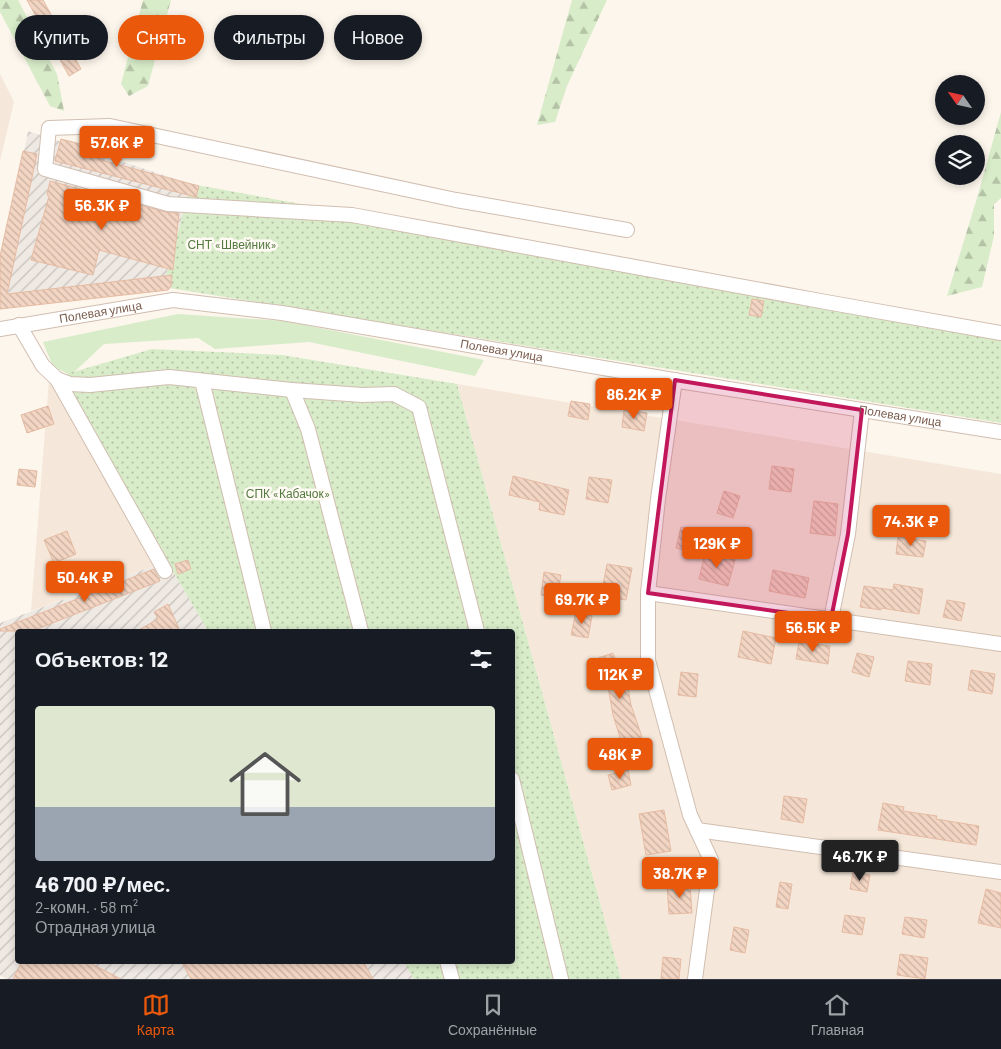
<!DOCTYPE html>
<html lang="ru">
<head>
<meta charset="utf-8">
<style>
	body { margin:0; font-family:Barlow,sans-serif; background:#20242c; color:#f1f3f6; height:100vh; display:flex; flex-direction:column; font-size:19px; white-space:nowrap }
	* { box-sizing:border-box; margin:0 }
	p { font-size:16px; color:#9ea1a6 }
	.icon { flex:none; width:28px; height:28px; fill:none; stroke:currentColor; stroke-width:2; stroke-linecap:round; stroke-linejoin:round }
	.map { position:relative; flex:1; overflow:hidden }
	.sheet { position:absolute; left:15px; top:629px; width:500px; height:335px; display:flex; flex-direction:column; background:#171b24; border-radius:5px; box-shadow:0 2px 8px #0003 }
	.sheet>* { flex:none }
	.banner { position:absolute; left:15px; top:15px; width:500px; height:45px; display:flex; gap:10px }
	.needle { width:32px; rotate:304deg }
	.tools { position:absolute; left:935px; top:75px; display:grid; gap:10px }
	.tools a { display:grid; place-items:center; width:50px; height:50px; border-radius:50%; background:#171b24; box-shadow:0 2px 8px #0003; font-size:25px }
	.price { position:absolute; translate:-50% -42px; padding:0 11px; border-radius:5px; background:#ea580c; color:#fff; font-size:16px; line-height:32px; filter:drop-shadow(0 1px 2px #0008) }
	.price::after { content:''; position:absolute; left:50%; top:30px; width:15px; height:11px; margin-left:-8px; background:inherit; clip-path:polygon(0 0,100% 0,50% 100%) }
	.price.current { background:#222; color:#fff }
	ul { padding:0; list-style:none }
	li { display:grid; align-content:center; gap:10px; height:265px; padding:0 20px }
	li span { display:grid; place-items:center; height:155px; border-radius:5px; color:#555 }
	li>.icon { margin-inline-start:auto }
	span .icon { width:90px; height:90px; fill:#fffc; stroke-width:1 }
	li b { font-size:21px }
	h2 { display:flex; justify-content:space-between; align-items:center; height:60px; padding:0 20px; font-size:21px }
	.pill { padding:0 18px; border-radius:22px; background:#171b24; box-shadow:0 2px 8px #0003; font-size:18px; line-height:45px }
	.pill.current { background:#ea580c; color:#fff }
	.dock { display:flex; justify-content:space-around; align-items:center; height:70px; border-top:1px solid #363941; background:#171b24; font-size:14px; color:#9ea1a6 }
	.dock a { display:grid; justify-items:center; gap:2px }
	.dock .current { color:#ea580c }
	.map>svg:first-child { display:block }
</style>
</head>
<body>
<div class="map">
<svg width="1001" height="979" viewBox="0 0 1001 979">
	<defs>
		<pattern id="industrial-furrows" width="10" height="10" patternUnits="userSpaceOnUse" patternTransform="scale(1.25)"><rect width="10" height="10" fill="#efe9e4"/><path d="M-1 1l2-2M0 10L10 0M9 11l2-2" fill="none" stroke="#c7c0bb"/></pattern>
		<pattern id="forest-firs" width="22" height="20" patternUnits="userSpaceOnUse" patternTransform="scale(1.25)"><rect width="22" height="20" fill="#d8ecc9"/><path d="M5 1l3.5 6h-7zM16 11l3.5 6h-7z" fill="#b4c2a5"/></pattern>
		<pattern id="garden-dots" width="8" height="8" patternUnits="userSpaceOnUse" patternTransform="scale(1.25)"><rect width="8" height="8" fill="#d8ecc9"/><path d="M2 2h.1M6 6h.1" fill="none" stroke="#b4c2a5" stroke-width="1.8" stroke-linecap="round"/></pattern>
		<pattern id="building-back-hatch" width="6" height="6" patternUnits="userSpaceOnUse" patternTransform="scale(1.25)"><rect width="6" height="6" fill="#f3d5c3"/><path d="M-1 5l2 2M0 0l6 6M5-1l2 2" fill="none" stroke="#cab0a1"/></pattern>
	</defs>
	<rect width="100%" height="100%" fill="#fdf6ec"/>
	<path fill="#f5e8da" d="M0 74 14 102 0 161Z
		M49 379 167 561 31 611Z
		M457 384 1001 474V979H621Z"/>
	<path fill="url(#industrial-furrows)" d="M28 131 191 184 163 287 0 309V274Z
		M167 561 208 631H18V961H403L414 979H6L0 975V623Z"/>
	<path fill="#d8ecc9" d="M178 314 284 321 484 360 475 376 309 342 215 349 198 338 104 344 71 375 53 367 43 342Z"/>
	<path fill="url(#forest-firs)" d="M0 0H18L57 74 64 111 50 106 0 12Z
		M143 0H171L148 86 129 96 121 84Z
		M572 0H607L567 86 555 122 537 125Z
		M1001 112V198L994 204V236L982 287 947 296 977 198Z"/>
	<path fill="url(#garden-dots)" d="M191 184 1001 331V423L163 287Z
		M152 349 282 355 457 384 621 979H414L403 961H512V631H208L167 561 49 379Z"/>
	<path fill="url(#building-back-hatch)" stroke="#e6bba3" d="M27 0H43L81 69 69 76Z
		M61 139 104 150 101 160 199 186 196 197 55 161Z
		M23 151 37 154 7 294 172 275 171 286 168 290 0 309V256Z
		M50 181 166 212 179 213 173 270 99 250 93 275 31 260 49 196 47 195Z
		M752 299 764 301 761 317 749 315Z
		M571 401 590 404 588 420 568 416Z
		M48 406 54 424 27 433 21 415Z
		M624 410 647 413 644 431 622 427Z
		M772 466 794 469 791 492 769 489Z
		M19 469 37 471 35 487 17 485Z
		M513 476 569 490 564 515 539 510 540 502 509 495Z
		M589 477 612 480 608 503 586 499Z
		M724 491 740 496 733 518 717 513Z
		M814 501 838 504 835 536 810 533Z
		M681 527 706 532 702 554 676 548Z
		M67 531 76 554 54 563 44 540Z
		M898 537 926 541 923 557 896 554Z
		M705 553 735 560 728 586 699 579Z
		M188 560 191 569 178 574 175 564Z
		M607 564 632 568 626 600 601 596Z
		M154 569 160 581 32 631H0V629Z
		M773 570 809 578 805 598 769 591Z
		M544 572 561 575 557 598 541 595Z
		M894 584 923 589 919 614 881 608V610L860 607 864 586 893 590Z
		M947 600 965 603 961 621 943 617Z
		M168 604 180 631H137L158 619 154 612Z
		M576 612 592 616 588 638 571 635Z
		M743 631 776 638 771 664 738 657Z
		M799 642 830 646 828 664 796 659Z
		M613 653 624 682 627 681 631 705 642 737 622 744 613 715 605 670 602 671 598 658Z
		M857 653 874 657 869 677 852 672Z
		M908 661 932 664 930 685 905 681Z
		M971 670 995 674 992 694 968 690Z
		M681 672 698 674 696 697 678 695Z
		M628 770 631 785 612 790 608 775Z
		M784 796 807 799 803 823 781 819Z
		M883 803 904 807 903 811 937 816 936 819 979 826 976 845 878 830Z
		M664 810 671 851 646 855 639 814Z
		M853 872 870 875 867 892 850 889Z
		M780 882 792 884 788 909 776 907Z
		M690 884 692 913 669 914 667 885Z
		M986 889 1001 893V928L978 923Z
		M845 915 865 918 862 935 842 932Z
		M905 917 927 920 924 938 902 934Z
		M734 927 749 930 745 953 730 950Z
		M900 954 928 958 925 979 897 975Z
		M663 957 681 959 679 979H661Z
		M22 961H86L121 979H13Z
		M181 961H363L373 979H191Z"/>
	<g fill="none" stroke-linecap="round" stroke-linejoin="round">
		<defs>
			<g id="minor">
				<path d="M627 230 456 200 110 126 49 128 45 169 168 204 352 215 826 302 1001 333"/>
				<path d="M19 325 43 366 57 379 70 384 90 385 169 377 292 390 362 395 394 394 419 407 477 631"/>
				<path id="s1" d="M0 329 173 300 282 313 685 382 1001 432"/>
				<path d="M57 379 165 571"/>
				<path d="M675 380 658 499 648 593V660L690 815 711 860 695 979"/>
				<path d="M202 381 264 631"/>
				<path d="M292 390 308 429 361 631"/>
				<path d="M648 593 1001 644"/>
				<path d="M831 619 848 534 862 410"/>
				<path d="M512 779 561 979"/>
				<path d="M697 830 1001 872"/>
				<path d="M447 961 452 979"/>
			</g>
		</defs>
		<use href="#minor" stroke="#d1beb0" stroke-width="16"/>
		<use href="#minor" stroke="#fff" stroke-width="14"/>
	</g>
	<path fill="#c2185b" fill-opacity="0.2" stroke="#c2185b" stroke-width="4" stroke-linejoin="round" d="M675 380 862 410 848 534 831 619 648 593Z"/>
	<g text-anchor="middle" stroke-width="5" stroke-linejoin="round" paint-order="stroke">
		<g font-size="12" fill="#537a41" stroke="#fffaf3">
			<text x="232" y="249">СНТ «Швейник»</text>
			<text x="288" y="498">СПК «Кабачок»</text>
		</g>
		<g font-size="12" fill="#7a5c4d" stroke="#fffaf3">
			<text dy="4" stroke="none"><textPath href="#s1" startOffset="102">Полевая улица</textPath></text>
			<text dy="4" stroke="none"><textPath href="#s1" startOffset="508">Полевая улица</textPath></text>
			<text dy="4" stroke="none"><textPath href="#s1" startOffset="912">Полевая улица</textPath></text>
		</g>
	</g>
</svg>
<div class="tools">
<a><svg class="needle" viewBox="-14 -14 28 28"><path d="M0-13l5 13h-10z" fill="#e53935"/><path d="M0 13l5-13h-10z" fill="#9ea1a6"/></svg></a>
<a><svg class="icon" aria-label="layers" viewBox="0 0 24 24"><path d="M12 4l9 5-9 5-9-5zM3 14l9 5 9-5"/></svg></a>
</div>
<b class="price" style="left:117px;top:168px">57.6K ₽</b>
<b class="price" style="left:102px;top:231px">56.3K ₽</b>
<b class="price" style="left:634px;top:420px">86.2K ₽</b>
<b class="price" style="left:911px;top:547px">74.3K ₽</b>
<b class="price" style="left:717px;top:569px">129K ₽</b>
<b class="price" style="left:85px;top:603px">50.4K ₽</b>
<b class="price" style="left:582px;top:625px">69.7K ₽</b>
<b class="price" style="left:813px;top:653px">56.5K ₽</b>
<b class="price" style="left:620px;top:700px">112K ₽</b>
<b class="price" style="left:620px;top:780px">48K ₽</b>
<b class="price current" style="left:860px;top:882px">46.7K ₽</b>
<b class="price" style="left:680px;top:899px">38.7K ₽</b>
<div class="banner">
<a class="pill">Купить</a>
<a class="pill current">Снять</a>
<a class="pill">Фильтры</a>
<a class="pill">Новое</a>
</div>
<section class="sheet">
<h2>Объектов: 12<svg class="icon" aria-label="filters" viewBox="0 0 24 24"><path d="M4 7h16M4 17h16"/><circle cx="9" cy="7" r="2"/><circle cx="15" cy="17" r="2"/></svg></h2>
<ul>
<li><span style="background:linear-gradient(#dfe7d0 65%,#9aa5b1 0)"><svg class="icon" aria-label="home" viewBox="0 0 24 24"><path d="M3 11l9-7 9 7M6 9v11h12V9"/></svg></span><div><b>46 700 ₽/мес.</b><p>2-комн. · 58 m²</p><p>Отрадная улица</p></div></li>
</ul>
</section>
</div>
<nav class="dock">
<a class="current"><svg class="icon" aria-label="map" viewBox="0 0 24 24"><path d="M3 6l6-2 6 2 6-2v14l-6 2-6-2-6 2zM9 4v14M15 6v14"/></svg>Карта</a>
<a><svg class="icon" aria-label="saved" viewBox="0 0 24 24"><path d="M7 4h10v16l-5-4-5 4z"/></svg>Сохранённые</a>
<a><svg class="icon" aria-label="home" viewBox="0 0 24 24"><path d="M3 11l9-7 9 7M6 9v11h12V9"/></svg>Главная</a>
</nav>
</body>
</html>
